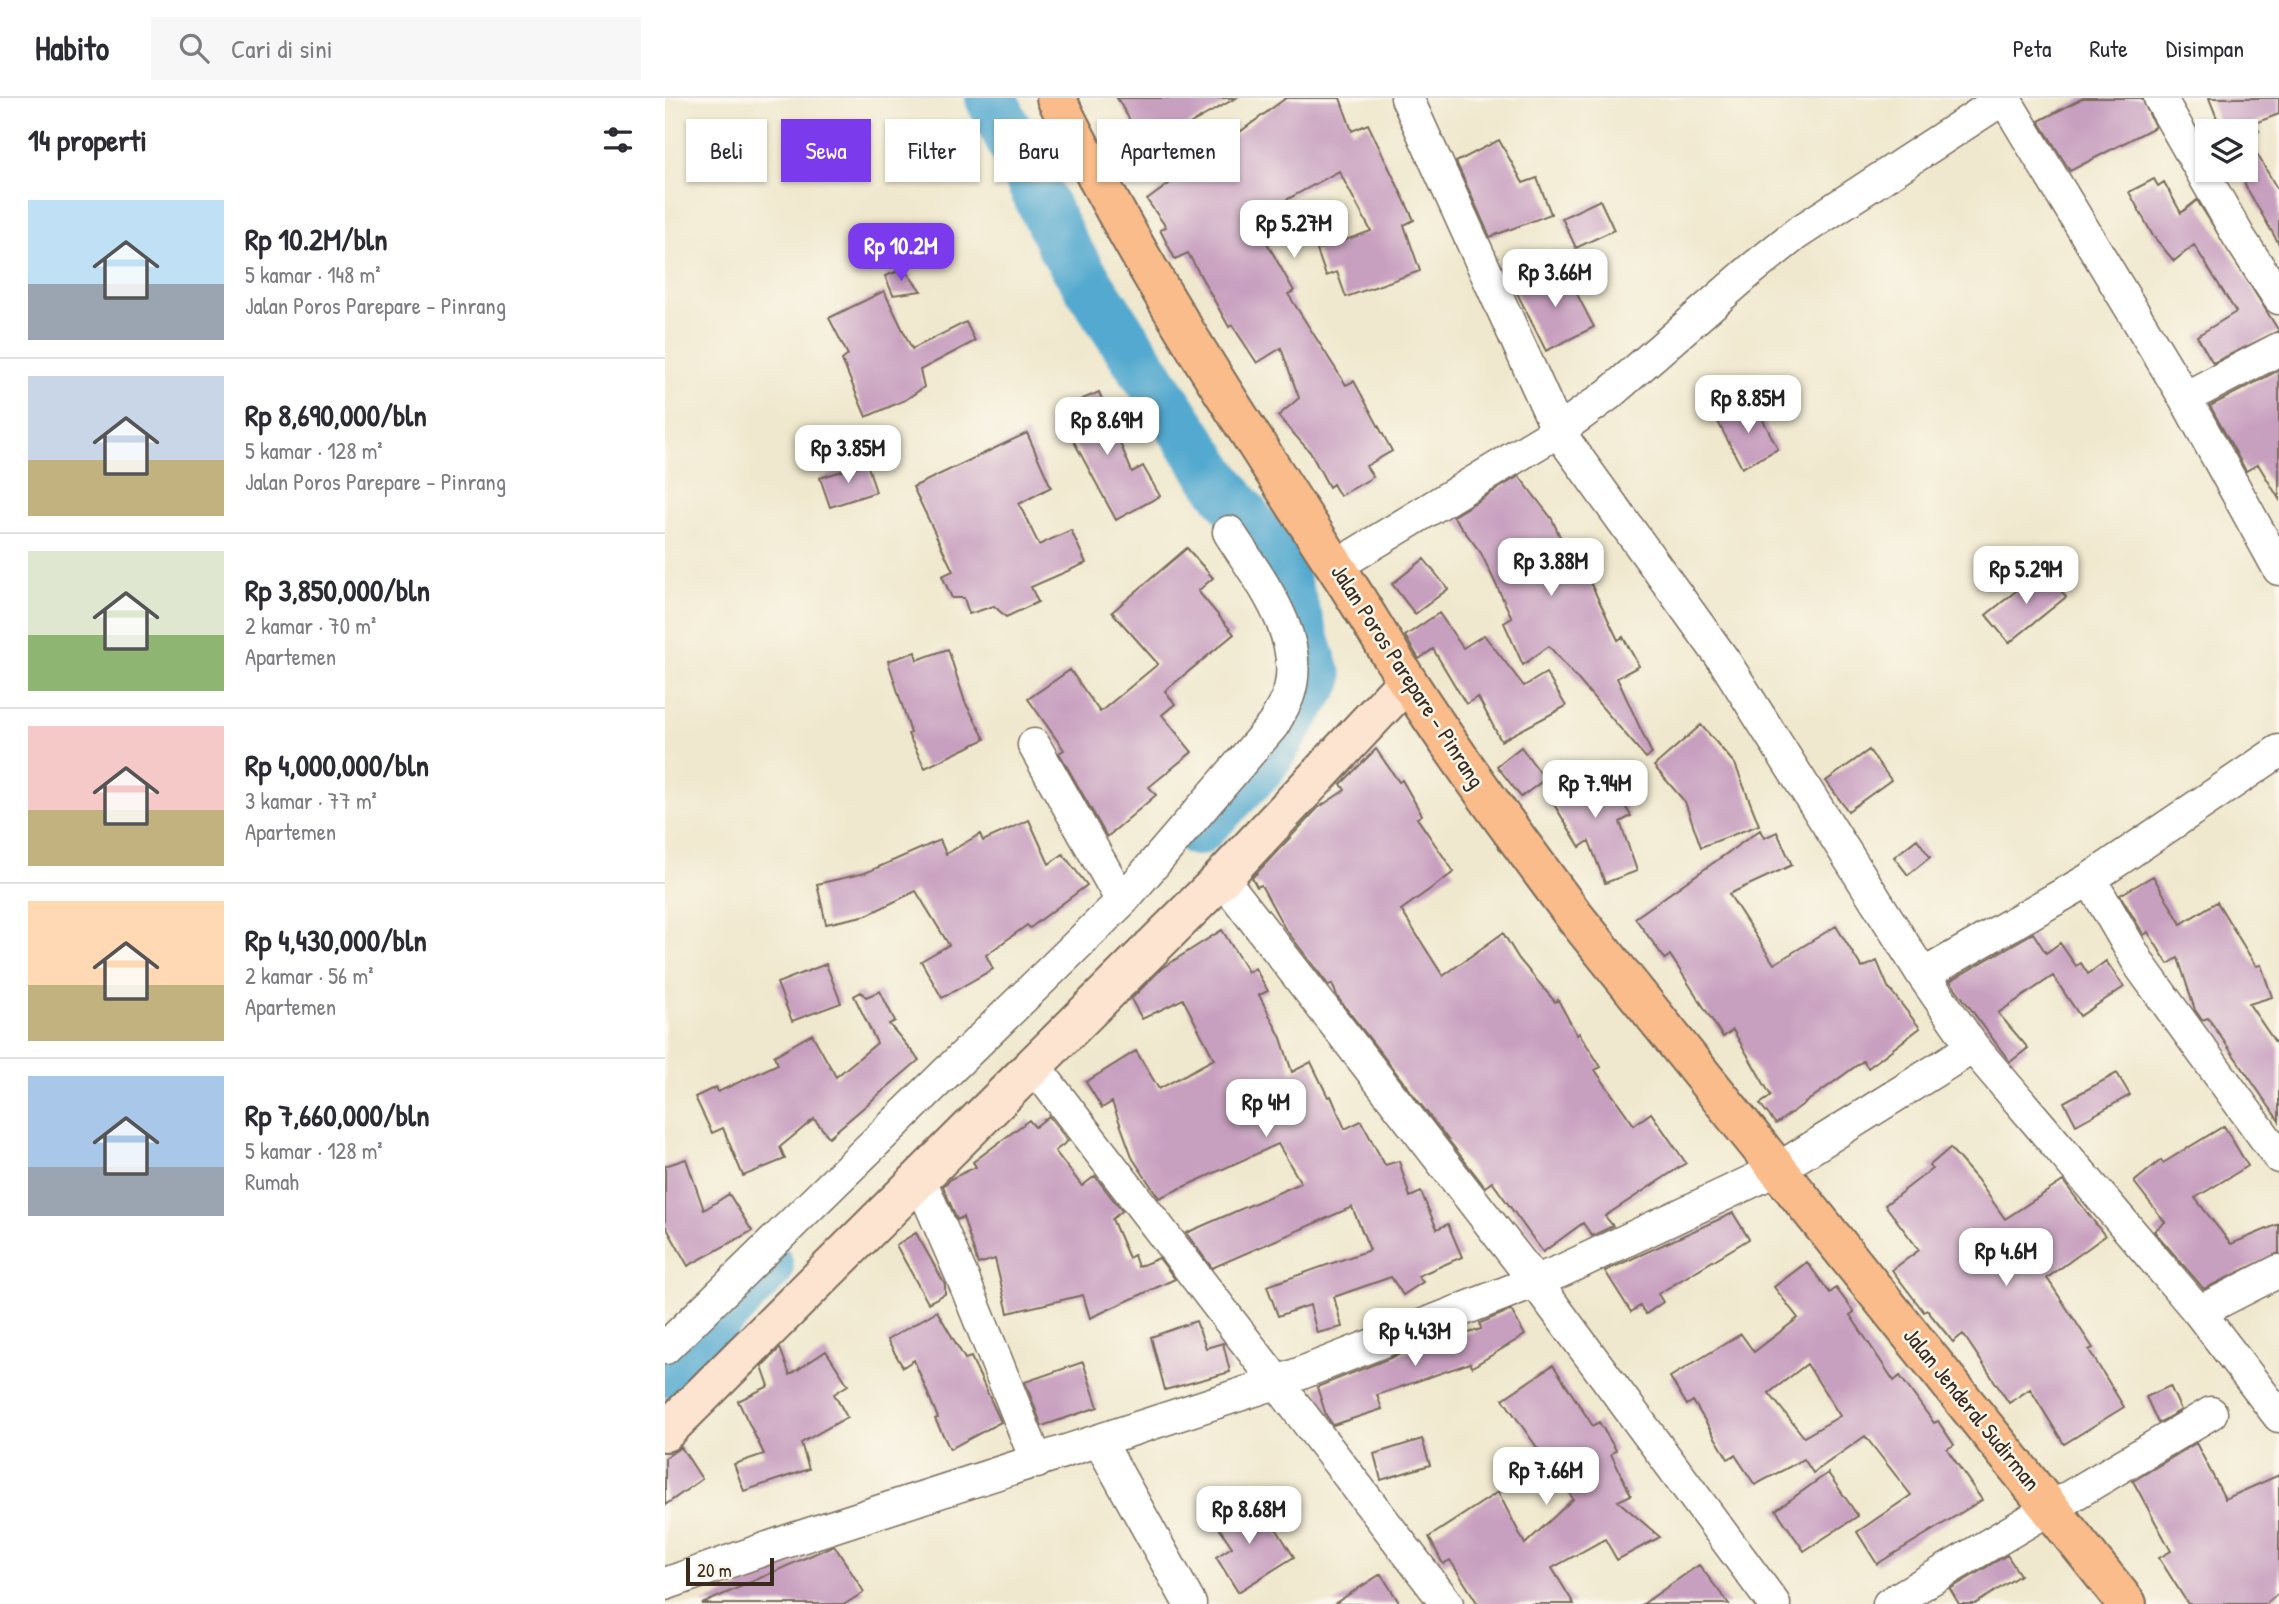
<!DOCTYPE html>
<html lang="id">
<head>
<meta charset="utf-8">
<style>
	body { margin:0; font-family:"Patrick Hand",sans-serif; background:#f7f7f7; color:#2b2b33; height:100vh; display:flex; flex-direction:column; font-size:26px; white-space:nowrap }
	* { box-sizing:border-box; margin:0 }
	p { font-size:23px; color:#7c7c81 }
	.icon { flex:none; width:38px; height:38px; fill:none; stroke:currentColor; stroke-width:2; stroke-linecap:round; stroke-linejoin:round }
	.map { position:relative; flex:1; overflow:hidden }
	.drawer { display:flex; flex-direction:column; background:#fff; width:665px }
	.drawer>* { flex:none }
	.guide { position:absolute; left:21px; top:21px; width:665px; height:63px; display:flex; gap:14px }
	.buttons { position:absolute; left:1530px; top:21px; display:grid; gap:14px }
	.buttons a { display:grid; place-items:center; width:63px; height:63px; border-radius:0px; background:#fff; box-shadow:0 2px 5px #0004; font-size:35px }
	.scale { position:absolute; left:21px; bottom:18px; width:88px; box-sizing:border-box; padding-left:7px; border:4px solid #3b2a1e; border-top:0; font-size:19px; line-height:24px; white-space:nowrap; color:#3b2a1e; -webkit-text-stroke:5px #fbf7ec; paint-order:stroke }
	.price { position:absolute; translate:-50% -60px; padding:0 16px; border-radius:14px; background:#fff; color:#222; font-size:23px; line-height:46px; filter:drop-shadow(0 2px 4px #0008) }
	.price::after { content:''; position:absolute; left:50%; top:42px; width:21px; height:16px; margin-left:-10px; background:inherit; clip-path:polygon(0 0,100% 0,50% 100%) }
	.price.current { background:#7c3aed; color:#fff }
	ul { padding:0; list-style:none }
	li { display:flex; align-items:center; gap:21px; height:175px; padding:0 28px }
	li+li { border-top:2px solid #e1e1e2 }
	li span { display:grid; place-items:center; flex:none; width:196px; height:140px; border-radius:0px; color:#555 }
	li>.icon { margin-inline-start:auto }
	span .icon { width:84px; height:84px; fill:#fffc; stroke-width:1 }
	li b { font-size:30px }
	h2 { display:flex; justify-content:space-between; align-items:center; height:84px; padding:0 28px; font-size:30px }
	.chip { padding:0 24px; border-radius:0px; background:#fff; box-shadow:0 2px 5px #0004; font-size:24px; line-height:63px }
	.chip.current { background:#7c3aed; color:#fff }
	header { display:flex; align-items:center; gap:42px; box-sizing:border-box; height:98px; padding:0 35px; background:#fff; border-bottom:2px solid #e1e1e2 }
	header strong { font-size:33px }
	nav { display:flex; gap:38px; margin-inline-start:auto; font-size:24px }
	.search { width:490px; height:63px; background:#f7f7f7; display:flex; align-items:center; gap:18px; box-sizing:border-box; padding:0 24px; border-radius:0px; color:#7c7c81; font-size:26px }
	main { display:flex; flex:1; min-height:0 }
	.map>svg:first-child { display:block }
</style>
</head>
<body>
<header>
<strong>Habito</strong>
<div class="search"><svg class="icon" aria-label="search" viewBox="0 0 24 24"><circle cx="10" cy="10" r="6"/><path d="M15 15l6 6"/></svg>Cari di sini</div>
<nav><a>Peta</a><a>Rute</a><a>Disimpan</a></nav>
</header>
<main>
<section class="drawer">
<h2>14 properti<svg class="icon" aria-label="filters" viewBox="0 0 24 24"><path d="M4 7h16M4 17h16"/><circle cx="9" cy="7" r="2"/><circle cx="15" cy="17" r="2"/></svg></h2>
<ul>
<li><span style="background:linear-gradient(#bfe0f5 60%,#9aa5b1 0)"><svg class="icon" aria-label="home" viewBox="0 0 24 24"><path d="M3 11l9-7 9 7M6 9v11h12V9"/></svg></span><div><b>Rp 10.2M/bln</b><p>5 kamar · 148 m²</p><p>Jalan Poros Parepare - Pinrang</p></div></li>
<li><span style="background:linear-gradient(#c9d6e8 60%,#c2b280 0)"><svg class="icon" aria-label="home" viewBox="0 0 24 24"><path d="M3 11l9-7 9 7M6 9v11h12V9"/></svg></span><div><b>Rp 8,690,000/bln</b><p>5 kamar · 128 m²</p><p>Jalan Poros Parepare - Pinrang</p></div></li>
<li><span style="background:linear-gradient(#dfe7d0 60%,#8fb573 0)"><svg class="icon" aria-label="home" viewBox="0 0 24 24"><path d="M3 11l9-7 9 7M6 9v11h12V9"/></svg></span><div><b>Rp 3,850,000/bln</b><p>2 kamar · 70 m²</p><p>Apartemen</p></div></li>
<li><span style="background:linear-gradient(#f6c9c9 60%,#c2b280 0)"><svg class="icon" aria-label="home" viewBox="0 0 24 24"><path d="M3 11l9-7 9 7M6 9v11h12V9"/></svg></span><div><b>Rp 4,000,000/bln</b><p>3 kamar · 77 m²</p><p>Apartemen</p></div></li>
<li><span style="background:linear-gradient(#ffd9b3 60%,#c2b280 0)"><svg class="icon" aria-label="home" viewBox="0 0 24 24"><path d="M3 11l9-7 9 7M6 9v11h12V9"/></svg></span><div><b>Rp 4,430,000/bln</b><p>2 kamar · 56 m²</p><p>Apartemen</p></div></li>
<li><span style="background:linear-gradient(#a9c7e8 65%,#9aa5b1 0)"><svg class="icon" aria-label="home" viewBox="0 0 24 24"><path d="M3 11l9-7 9 7M6 9v11h12V9"/></svg></span><div><b>Rp 7,660,000/bln</b><p>5 kamar · 128 m²</p><p>Rumah</p></div></li>
</ul>
</section>
<div class="map">
<svg width="1614" height="1506" viewBox="0 0 1614 1506">
	<rect width="100%" height="100%" fill="#fbf7ec"/>
	<filter id="ink" filterUnits="userSpaceOnUse"><feTurbulence type="fractalNoise" baseFrequency=".0143" numOctaves="2"/><feDisplacementMap in="SourceGraphic" scale="14" xChannelSelector="R" yChannelSelector="G"/><feConvolveMatrix kernelMatrix="1 2 1 2 8 2 1 2 1" color-interpolation-filters="sRGB"/></filter>
	<filter id="wash" filterUnits="userSpaceOnUse"><feTurbulence type="fractalNoise" baseFrequency=".00686" numOctaves="4" result="noise"/><feDisplacementMap in="SourceGraphic" scale="28" xChannelSelector="R" yChannelSelector="G"/><feGaussianBlur stdDeviation="1.57" result="paint"/><feColorMatrix in="noise" values="0 0 0 0 0 0 0 0 0 0 0 0 0 0 0 0 0 1.4 0 .05"/><feComposite in="paint" operator="in"/></filter>
	<g filter="url(#wash)">
		<rect width="100%" height="100%" fill="#f0e8ce"/>
		<g fill="none" stroke-linecap="round" stroke-linejoin="round">
			<path stroke="#52a9cf" stroke-width="52" d="M326 0 398 148 550 380 611 460 652 581 596 667 532 732
				M0 1274 103 1169"/>
		</g>
		<g id="blocks">
			<path fill="#c79fbf" fill-rule="evenodd" d="M452 0H571L481 50Z
				M621 0H675L687 33 703 26 749 122 739 127 755 173 681 199 672 174 661 178 652 152 706 133 674 73 588 120 629 193 623 196 681 287 689 283 727 353 701 368 708 379 675 398 668 386 664 389 645 354 613 318 634 300 616 250 592 265 567 227 564 229 523 155 510 161 495 132 501 129 482 102Z
				M1418 0H1477L1490 29 1405 73 1374 23Z
				M1544 0H1614V16L1590 25 1594 33H1557Z
				M1580 35 1614 94V146L1580 87Z
				M834 42 858 85 872 80 886 116 825 139 791 64Z
				M1489 81 1493 88 1499 84 1516 115 1532 102 1614 233 1548 265 1532 238 1571 214 1529 147 1509 163 1488 138 1464 94Z
				M935 102 949 132 911 150 897 120Z
				M898 169 929 229 881 253 851 193Z
				M239 171 256 193 228 197 220 178Z
				M219 193 247 251 301 224 310 243 255 272 259 289 240 302 201 319 177 262 183 257 164 220Z
				M1614 272V401L1593 366 1581 373 1545 308Z
				M434 294 467 374 478 368 495 398 451 422 392 312Z
				M1088 303 1113 351 1077 370 1052 322Z
				M362 335 386 389 354 406 374 447 406 432 421 465 366 489 373 504 341 519 329 508 304 516 299 500H287L277 478 288 473 248 389Z
				M202 365 211 394 165 409 155 380Z
				M854 378 887 421 903 457 910 453 953 542 958 539 974 568 952 580 987 656 981 660 884 548 858 567 839 525 847 520 816 455 788 418Z
				M522 450 548 480 533 493 569 536 500 593 510 606 497 617 527 654 484 689 491 697 442 739 394 655 399 652 363 601 405 572 435 614 493 566 447 514Z
				M759 461 783 491 750 516 727 486Z
				M1379 471 1401 499 1344 545 1321 517Z
				M774 515 798 550 819 537 859 588 881 575 901 608 836 643 813 599 801 606 768 551 754 561 740 538Z
				M283 551 300 604 320 641 260 670 243 636 246 635 223 563 250 554 252 562Z
				M1036 627 1070 666 1094 727 1036 749 1020 704 989 668Z
				M856 649 880 681 856 699 832 668Z
				M711 651 734 684 737 682 757 717 752 720 789 774 736 812 778 878 838 835 854 861 890 904 893 902 912 937 914 935 936 969 930 972 969 1027 986 1015 1021 1065 940 1118 948 1128 927 1138 918 1125 878 1154 827 1084 820 1089 673 900 667 886 664 888 619 829 596 787 592 789 587 780 653 710 680 692 676 686Z
				M1204 652 1226 682 1183 713 1161 683Z
				M923 665 940 696 949 690 966 718 955 724 972 773 940 785 924 743 915 749 879 690Z
				M364 722 384 766 398 756 422 787 365 830 362 827 321 857 328 871 277 900 256 863 284 847 251 793 202 817 161 826 152 786 200 775 275 742 281 756 315 736 318 743Z
				M1095 732 1099 740 1112 734 1127 767 1064 796 1109 866 1171 828 1197 870 1212 863 1223 889 1255 930 1203 970 1198 963 1111 1026 1095 1006 1106 998 1068 932 1058 939 1005 857 1000 861 970 820Z
				M1252 741 1265 759 1243 777 1229 759Z
				M1488 778 1516 826 1552 804 1591 868 1596 867 1607 899 1584 906 1614 950V1023L1543 920 1537 922 1530 912 1513 860 1503 866 1483 834 1479 837 1455 797Z
				M557 832 583 874 590 870 603 893 594 897 616 940 627 974 646 964 663 999 666 998 680 1031 696 1023 720 1067 734 1063 745 1099 756 1094 772 1131 783 1126 797 1159 753 1178 758 1184 738 1197 726 1179 669 1199 677 1229 652 1235 645 1207 613 1218 602 1188 705 1152 687 1109 547 1170 521 1135 636 1085 613 1046 494 1100 468 1061 447 1004 437 1010 421 984 471 953 494 991 549 961 518 901 477 921 466 901 497 870Z
				M1368 835 1381 855 1395 845 1411 868 1416 865 1423 876 1441 863 1459 889 1415 918 1388 878 1333 915 1363 950 1345 964 1285 883Z
				M161 866 176 905 127 923 112 885Z
				M215 893 230 923 224 926 254 962 164 1039 149 1021 115 1049 120 1061 78 1078 58 1030 47 1035 30 999 51 989 53 994 113 966 109 958 147 936 171 979 212 945 189 898 196 894 201 899Z
				M1452 975 1465 997 1411 1027 1399 1004Z
				M384 1018 403 1043 390 1053 417 1088 430 1078 457 1113 447 1121 464 1160 469 1157 473 1169 494 1160 510 1181 425 1220 418 1197 343 1215 330 1161 313 1166 298 1119 292 1122 278 1088 287 1080 311 1069 308 1064 364 1022 370 1029Z
				M1559 1028 1583 1068 1530 1100 1566 1146 1614 1126V1155L1539 1191 1489 1133 1500 1124 1469 1084 1496 1062 1498 1065Z
				M1285 1050 1312 1081 1340 1121 1398 1083 1440 1138 1382 1180 1428 1250 1424 1252 1459 1309 1399 1346 1365 1291 1344 1305 1298 1236 1288 1244 1262 1212 1259 1214 1227 1172 1254 1152 1220 1107 1267 1071 1264 1068Z
				M21 1061 39 1112 64 1096 87 1133 23 1168 0 1127V1068Z
				M1068 1115 1084 1141 993 1196 998 1204 981 1216 975 1208 966 1214 940 1173Z
				M251 1135 280 1186V1196L263 1205 231 1147Z
				M1142 1164 1165 1195 1171 1190 1189 1214 1185 1217 1229 1283 1235 1278 1269 1325 1273 1323 1289 1347 1282 1351 1317 1402 1212 1466 1192 1434 1246 1397 1200 1338 1148 1375 1139 1361 1090 1387 1070 1357 1063 1361 1028 1303 1022 1307 1005 1279 1076 1236 1089 1254 1133 1220 1109 1189ZM1142 1266 1175 1318 1139 1339 1104 1295Z
				M846 1212 860 1237 807 1269 805 1265 712 1297 717 1311 668 1327 661 1317 652 1289 735 1256 772 1245 774 1249 791 1239 816 1231 815 1225Z
				M272 1213 300 1261 306 1259 336 1324 285 1351 270 1321 273 1320 249 1262 238 1269 222 1242Z
				M531 1223 541 1250 558 1245 565 1274 500 1292 486 1239Z
				M115 1250 125 1277 161 1253 183 1287 169 1296 182 1319 136 1345 144 1371 79 1393 69 1366 99 1356 73 1303 104 1288 97 1268Z
				M418 1264 433 1309 377 1328 360 1284Z
				M888 1267 928 1328 934 1324 951 1352 946 1356 966 1397 953 1403 995 1439 952 1462 940 1441 887 1470 909 1506H813L785 1462 778 1466 764 1439 833 1394 860 1446 908 1401 838 1301Z
				M1505 1288 1516 1312 1493 1325 1481 1299Z
				M757 1341 765 1367 716 1382 709 1356Z
				M1531 1345 1560 1401 1614 1377V1495L1601 1506H1523L1494 1460 1506 1453 1468 1383Z
				M16 1349 37 1381 0 1407V1360Z
				M1163 1375 1193 1418 1139 1453 1111 1412Z
				M573 1400 594 1432 607 1424 629 1459 573 1494 551 1459 567 1449 546 1418Z
				M169 1447 199 1494 180 1506H37Z
				M1342 1457 1355 1477 1310 1506H1294L1285 1491Z
				M1034 1467 1064 1506H978L1025 1473Z
				M716 1476 735 1506H669Z"/>
		</g>
	</g>
	<g filter="url(#ink)">
		<use href="#blocks" fill-opacity="0" stroke="#7a6c5c" stroke-width="2"/>
		<g fill="none" stroke-linecap="round" stroke-linejoin="round">
			<defs>
				<path id="street" d="M742 0 893 333 1060 564 1258 877 1425 781 1614 653
					M1339 0 1520 300 1614 471
					M1495 0 1574 139 1614 200
					M1520 300 1614 251
					M671 468 893 333 944 296 1086 172 1131 136 1339 0
					M369 647 457 803
					M557 780 869 1182 1109 1506
					M1425 781 1476 869 1614 1059
					M1258 877 1308 949 1534 1214 1614 1318
					M370 969 782 1506
					M255 1082 299 1183 372 1364
					M1534 1214 1614 1173
					M0 1250 457 803 608 627C613 618 619 608 623 598 643 540 592 479 564 434
					M435 1344 525 1506
					M0 1486 120 1444 611 1285 896 1173 1113 1071 1308 949
					M1224 1506 1546 1315"/>
				<path id="secondary" d="M0 1334 557 780 742 583"/>
				<path id="highway" d="M391 0C470 161 567 310 665 460 692 499 715 541 741 581 794 663 852 741 910 819L1462 1506"/>
			</defs>
			<use href="#street" stroke="#7a6c5c" stroke-width="35"/>
			<use href="#secondary" stroke="#7a6c5c" stroke-width="42"/>
			<use href="#highway" stroke="#7a6c5c" stroke-width="42"/>
			<use href="#street" stroke="#fff" stroke-width="32"/>
			<use href="#secondary" stroke="#fde4d0" stroke-width="38"/>
			<use href="#highway" stroke="#f9bc8a" stroke-width="38"/>
		</g>
	</g>
	<g text-anchor="middle" stroke-width="5" stroke-linejoin="round" paint-order="stroke">
		<g font-size="23" fill="#3b2a1e" stroke="#fbf7ec">
			<text transform="translate(743 578) rotate(57)" y="8">Jalan Poros Parepare - Pinrang</text>
			<text transform="translate(1307 1311) rotate(51)" y="8">Jalan Jenderal Sudirman</text>
		</g>
	</g>
</svg>
<div class="buttons">
<a><svg class="icon" aria-label="layers" viewBox="0 0 24 24"><path d="M12 4l9 5-9 5-9-5zM3 14l9 5 9-5"/></svg></a>
</div>
<div class="scale">20 m</div>
<b class="price" style="left:629px;top:162px">Rp 5.27M</b>
<b class="price current" style="left:236px;top:185px">Rp 10.2M</b>
<b class="price" style="left:890px;top:211px">Rp 3.66M</b>
<b class="price" style="left:1083px;top:337px">Rp 8.85M</b>
<b class="price" style="left:442px;top:359px">Rp 8.69M</b>
<b class="price" style="left:183px;top:387px">Rp 3.85M</b>
<b class="price" style="left:886px;top:500px">Rp 3.88M</b>
<b class="price" style="left:1361px;top:508px">Rp 5.29M</b>
<b class="price" style="left:930px;top:722px">Rp 7.94M</b>
<b class="price" style="left:601px;top:1041px">Rp 4M</b>
<b class="price" style="left:1341px;top:1190px">Rp 4.6M</b>
<b class="price" style="left:750px;top:1270px">Rp 4.43M</b>
<b class="price" style="left:881px;top:1409px">Rp 7.66M</b>
<b class="price" style="left:584px;top:1448px">Rp 8.68M</b>
<div class="guide">
<a class="chip">Beli</a>
<a class="chip current">Sewa</a>
<a class="chip">Filter</a>
<a class="chip">Baru</a>
<a class="chip">Apartemen</a>
</div>
</div>
</main>
</body>
</html>
